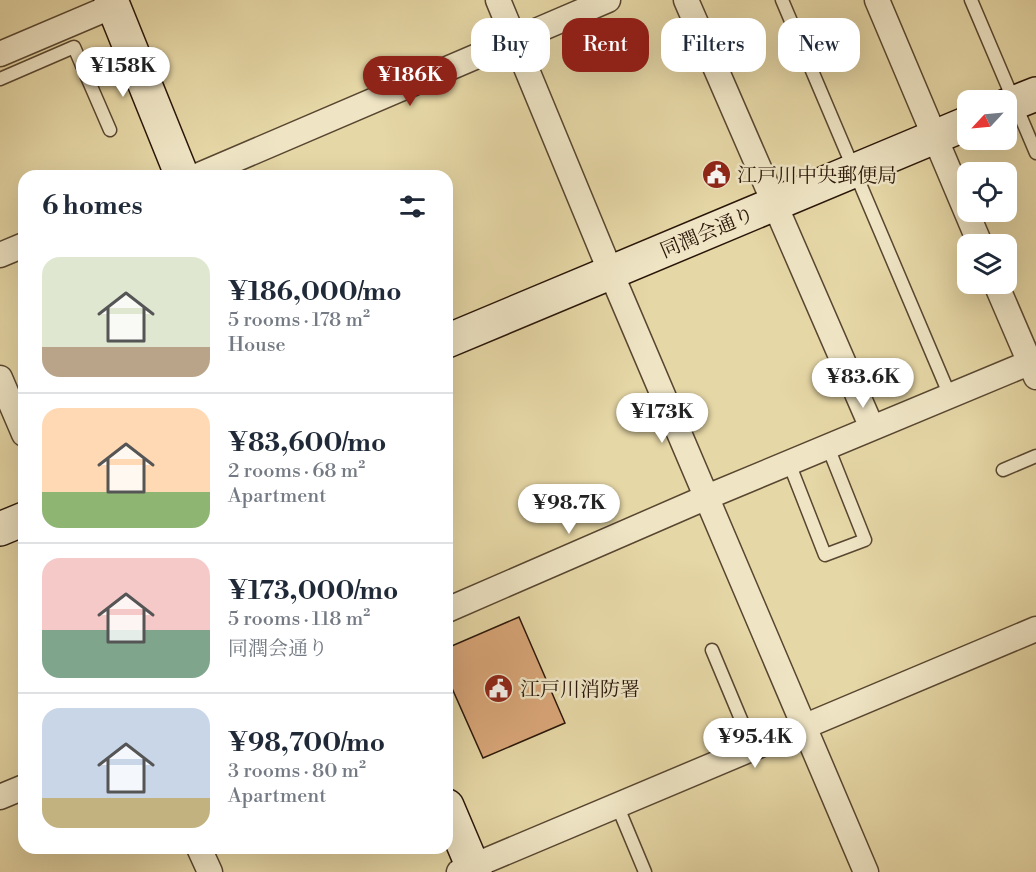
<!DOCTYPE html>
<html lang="en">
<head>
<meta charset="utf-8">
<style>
	body { margin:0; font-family:"Libre Bodoni","Noto Serif JP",serif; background:#f6f6f7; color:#1f2937; height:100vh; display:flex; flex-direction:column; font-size:22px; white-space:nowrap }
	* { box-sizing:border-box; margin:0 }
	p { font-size:20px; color:#747a83 }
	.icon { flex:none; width:33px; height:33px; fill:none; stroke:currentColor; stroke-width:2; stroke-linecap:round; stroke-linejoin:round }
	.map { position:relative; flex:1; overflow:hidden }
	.details { position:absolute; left:18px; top:170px; width:435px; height:684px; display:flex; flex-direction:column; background:#fff; border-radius:18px; box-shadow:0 6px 24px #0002 }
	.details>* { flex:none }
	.hud { position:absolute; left:471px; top:18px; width:474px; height:54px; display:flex; gap:12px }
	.needle { width:39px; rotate:244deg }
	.fabs { position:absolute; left:957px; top:90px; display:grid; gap:12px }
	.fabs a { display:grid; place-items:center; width:60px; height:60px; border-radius:12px; background:#fff; box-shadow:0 6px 24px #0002; font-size:30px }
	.price { position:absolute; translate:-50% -51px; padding:0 14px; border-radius:21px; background:#fff; color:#222; font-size:20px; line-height:39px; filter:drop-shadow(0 2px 3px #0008) }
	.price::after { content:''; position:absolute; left:50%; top:36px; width:18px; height:14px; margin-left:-9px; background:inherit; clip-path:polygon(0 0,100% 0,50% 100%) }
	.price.on { background:#8f2418; color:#fff }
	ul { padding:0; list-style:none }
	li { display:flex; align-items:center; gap:18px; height:150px; padding:0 24px }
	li+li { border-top:2px solid #e0e1e3 }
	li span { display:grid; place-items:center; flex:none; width:168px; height:120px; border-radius:18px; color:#555 }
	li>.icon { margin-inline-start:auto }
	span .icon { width:72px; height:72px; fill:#fffc; stroke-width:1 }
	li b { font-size:26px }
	h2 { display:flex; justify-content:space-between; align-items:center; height:72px; padding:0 24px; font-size:26px }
	.chip { padding:0 21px; border-radius:18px; background:#fff; box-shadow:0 6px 24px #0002; font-size:21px; line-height:54px }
	.chip.on { background:#8f2418; color:#fff }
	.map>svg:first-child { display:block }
</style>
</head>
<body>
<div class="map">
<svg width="1036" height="872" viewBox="0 0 1036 872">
	<rect width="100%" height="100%" fill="#e6d7a6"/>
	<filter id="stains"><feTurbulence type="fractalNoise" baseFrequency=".00333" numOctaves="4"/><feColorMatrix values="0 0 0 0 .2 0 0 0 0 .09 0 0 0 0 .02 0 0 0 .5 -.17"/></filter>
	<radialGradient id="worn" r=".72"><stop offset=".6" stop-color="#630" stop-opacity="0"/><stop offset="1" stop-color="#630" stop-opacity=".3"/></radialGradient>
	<path fill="#d9a679" stroke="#291508" stroke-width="1.5" d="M519 617 565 723 483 758 447 677V648Z"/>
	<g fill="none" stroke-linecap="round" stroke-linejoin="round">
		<defs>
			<path id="lane" d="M782 0 950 396
				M971 0 1036 153
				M0 79 74 47 110 130
				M789 463 825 555 865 540 828 447
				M1003 470 1036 456
				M712 650 753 748
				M617 805 645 872"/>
			<path id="street" d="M498 0 611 273 866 872
				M686 0 872 428
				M877 0 980 244
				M0 54 113 6
				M197 176 608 0
				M0 255 24 245
				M996 284 1036 377
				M0 378 24 434
				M447 610 707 497 1036 360
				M0 797 24 787
				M199 848 210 872
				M459 872 1036 629"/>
			<path id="secondary" d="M111 0 182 176
				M1006 106 1036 94
				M447 341 968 123
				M0 529 24 519
				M447 806 475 872"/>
		</defs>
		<use href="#lane" stroke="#584630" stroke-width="15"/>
		<use href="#street" stroke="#584630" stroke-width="27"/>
		<use href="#secondary" stroke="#291508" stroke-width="36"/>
		<use href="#lane" stroke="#efe5c5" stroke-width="12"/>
		<use href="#street" stroke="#efe5c5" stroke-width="24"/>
		<use href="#secondary" stroke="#efe5c5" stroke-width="33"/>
	</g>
	<defs>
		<symbol id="civic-disc" viewBox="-11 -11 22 22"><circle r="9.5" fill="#8f2418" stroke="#efe5c5"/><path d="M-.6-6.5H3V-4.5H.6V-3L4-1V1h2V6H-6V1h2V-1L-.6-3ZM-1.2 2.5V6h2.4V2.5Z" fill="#fff"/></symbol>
	</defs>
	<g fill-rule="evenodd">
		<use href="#civic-disc" x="700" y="158" width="33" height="33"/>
		<use href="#civic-disc" x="482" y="672" width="33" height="33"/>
	</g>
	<g text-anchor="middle" stroke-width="5" stroke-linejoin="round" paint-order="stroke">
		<g font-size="20" fill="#291508" stroke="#efe5c5" text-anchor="start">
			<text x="737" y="182">江戸川中央郵便局</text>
			<text x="520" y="696">江戸川消防署</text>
		</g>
		<g font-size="20" fill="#291508" stroke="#efe5c5">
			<text transform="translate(707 232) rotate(-23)" y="7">同潤会通り</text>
		</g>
	</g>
	<rect width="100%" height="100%" filter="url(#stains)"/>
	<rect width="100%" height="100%" fill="url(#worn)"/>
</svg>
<div class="fabs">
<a><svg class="needle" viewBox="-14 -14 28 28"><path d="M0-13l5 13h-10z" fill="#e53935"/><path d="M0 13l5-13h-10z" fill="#747a83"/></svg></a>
<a><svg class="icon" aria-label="locate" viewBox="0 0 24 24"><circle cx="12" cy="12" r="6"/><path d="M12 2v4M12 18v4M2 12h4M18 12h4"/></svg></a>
<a><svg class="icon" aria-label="layers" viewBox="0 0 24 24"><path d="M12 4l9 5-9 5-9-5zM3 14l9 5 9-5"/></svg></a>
</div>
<b class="price" style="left:123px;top:98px">¥158K</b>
<b class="price on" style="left:410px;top:107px">¥186K</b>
<b class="price" style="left:863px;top:409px">¥83.6K</b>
<b class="price" style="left:662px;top:444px">¥173K</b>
<b class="price" style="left:569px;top:535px">¥98.7K</b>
<b class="price" style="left:755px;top:769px">¥95.4K</b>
<div class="hud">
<a class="chip">Buy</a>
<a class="chip on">Rent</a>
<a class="chip">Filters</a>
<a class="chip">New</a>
</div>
<section class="details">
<h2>6 homes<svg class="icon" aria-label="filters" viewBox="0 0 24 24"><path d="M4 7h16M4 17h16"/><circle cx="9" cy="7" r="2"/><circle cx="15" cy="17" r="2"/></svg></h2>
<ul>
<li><span style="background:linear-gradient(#dfe7d0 75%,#b9a48a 0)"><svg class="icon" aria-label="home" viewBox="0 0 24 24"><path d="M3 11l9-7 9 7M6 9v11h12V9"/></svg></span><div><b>¥186,000/mo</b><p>5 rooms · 178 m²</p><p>House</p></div></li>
<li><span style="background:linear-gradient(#ffd9b3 70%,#8fb573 0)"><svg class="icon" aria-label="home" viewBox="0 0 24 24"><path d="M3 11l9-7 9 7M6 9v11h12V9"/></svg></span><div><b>¥83,600/mo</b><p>2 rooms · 68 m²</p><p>Apartment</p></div></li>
<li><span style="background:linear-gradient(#f6c9c9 60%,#7fa58c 0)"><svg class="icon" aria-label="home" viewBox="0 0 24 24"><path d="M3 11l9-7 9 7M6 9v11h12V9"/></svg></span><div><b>¥173,000/mo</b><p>5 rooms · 118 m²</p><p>同潤会通り</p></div></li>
<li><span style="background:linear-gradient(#c9d6e8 75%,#c2b280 0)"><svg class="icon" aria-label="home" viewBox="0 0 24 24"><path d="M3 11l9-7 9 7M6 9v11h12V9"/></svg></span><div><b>¥98,700/mo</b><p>3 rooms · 80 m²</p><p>Apartment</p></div></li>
</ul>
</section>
</div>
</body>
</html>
